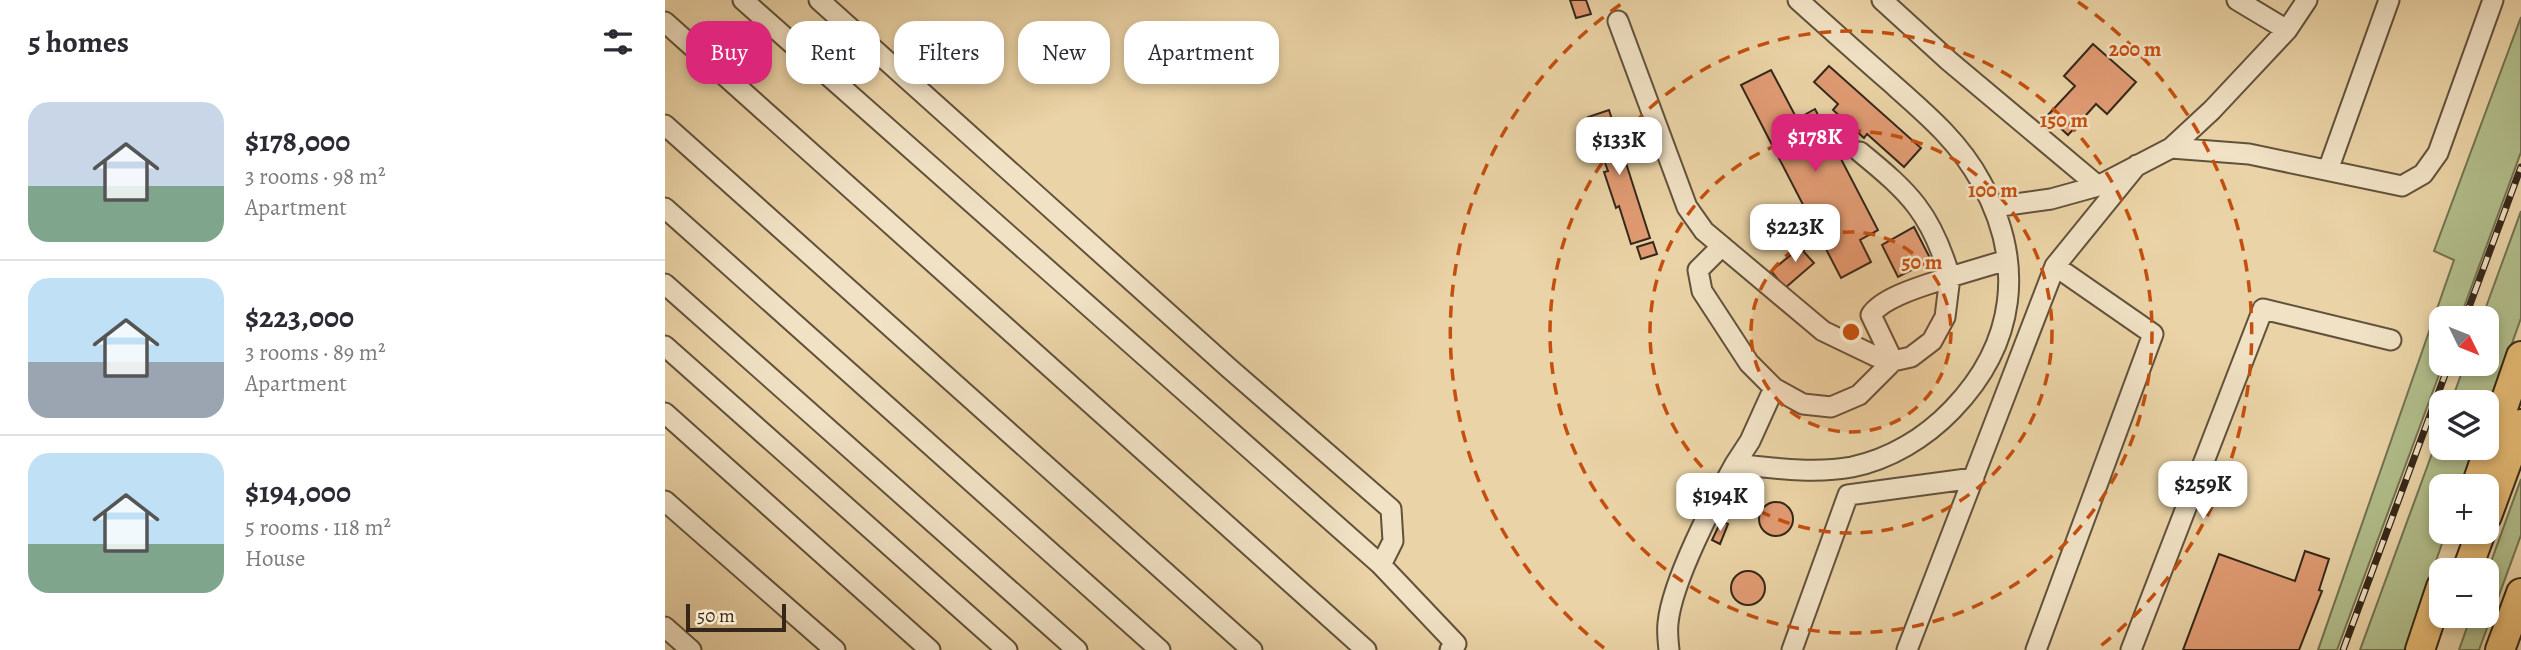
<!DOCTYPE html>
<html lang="en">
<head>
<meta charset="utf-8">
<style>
	body { margin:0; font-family:Alegreya,serif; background:#f2f2f3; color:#2b2b33; height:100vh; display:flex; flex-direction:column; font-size:26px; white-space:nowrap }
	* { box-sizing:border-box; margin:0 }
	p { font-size:23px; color:#7c7c81 }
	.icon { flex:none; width:38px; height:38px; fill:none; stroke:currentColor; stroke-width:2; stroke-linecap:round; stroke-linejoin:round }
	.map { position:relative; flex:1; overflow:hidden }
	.panel { display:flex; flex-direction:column; background:#fff; width:665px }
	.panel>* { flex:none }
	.banner { position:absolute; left:21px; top:21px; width:665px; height:63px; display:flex; gap:14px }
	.needle { width:46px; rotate:133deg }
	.controls { position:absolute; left:1764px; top:306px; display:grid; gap:14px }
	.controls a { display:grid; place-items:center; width:70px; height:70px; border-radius:14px; background:#fff; box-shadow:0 4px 10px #0003; font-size:35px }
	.scale { position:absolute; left:21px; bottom:18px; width:100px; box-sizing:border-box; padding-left:7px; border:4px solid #342719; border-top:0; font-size:19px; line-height:24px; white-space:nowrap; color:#342719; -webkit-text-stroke:5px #f1e2c5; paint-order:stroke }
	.price { position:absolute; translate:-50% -60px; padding:0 16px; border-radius:14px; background:#fff; color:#222; font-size:23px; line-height:46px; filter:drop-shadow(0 2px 4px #0008) }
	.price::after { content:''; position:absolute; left:50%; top:42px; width:21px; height:16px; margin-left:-10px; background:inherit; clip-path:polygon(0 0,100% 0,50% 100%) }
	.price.selected { background:#db2777; color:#fff }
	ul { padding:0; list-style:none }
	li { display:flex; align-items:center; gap:21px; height:175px; padding:0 28px }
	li+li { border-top:2px solid #e1e1e2 }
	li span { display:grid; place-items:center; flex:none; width:196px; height:140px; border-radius:21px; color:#555 }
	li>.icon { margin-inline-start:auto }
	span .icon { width:84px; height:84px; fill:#fffc; stroke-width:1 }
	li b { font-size:30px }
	h2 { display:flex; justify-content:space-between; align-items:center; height:84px; padding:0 28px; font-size:30px }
	.pill { padding:0 24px; border-radius:21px; background:#fff; box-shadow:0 4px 10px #0003; font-size:24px; line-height:63px }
	.pill.selected { background:#db2777; color:#fff }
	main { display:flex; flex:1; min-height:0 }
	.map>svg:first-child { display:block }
</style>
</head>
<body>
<main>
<section class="panel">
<h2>5 homes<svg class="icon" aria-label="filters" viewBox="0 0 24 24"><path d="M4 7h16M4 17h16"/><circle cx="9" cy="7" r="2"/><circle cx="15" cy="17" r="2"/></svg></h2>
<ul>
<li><span style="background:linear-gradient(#c9d6e8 60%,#7fa58c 0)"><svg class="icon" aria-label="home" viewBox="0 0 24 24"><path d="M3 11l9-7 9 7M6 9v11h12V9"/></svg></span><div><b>$178,000</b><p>3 rooms · 98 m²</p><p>Apartment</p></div></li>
<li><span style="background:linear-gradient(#bfe0f5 60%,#9aa5b1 0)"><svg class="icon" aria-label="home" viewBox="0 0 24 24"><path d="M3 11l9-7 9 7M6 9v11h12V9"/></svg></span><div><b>$223,000</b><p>3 rooms · 89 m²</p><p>Apartment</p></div></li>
<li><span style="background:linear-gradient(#bfe0f5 65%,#7fa58c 0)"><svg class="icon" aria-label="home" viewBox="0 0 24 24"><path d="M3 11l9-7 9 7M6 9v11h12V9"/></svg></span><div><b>$194,000</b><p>5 rooms · 118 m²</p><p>House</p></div></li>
</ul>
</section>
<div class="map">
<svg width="1856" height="650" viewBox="0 0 1856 650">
	<rect width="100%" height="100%" fill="#ead3a6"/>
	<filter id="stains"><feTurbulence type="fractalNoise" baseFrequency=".00286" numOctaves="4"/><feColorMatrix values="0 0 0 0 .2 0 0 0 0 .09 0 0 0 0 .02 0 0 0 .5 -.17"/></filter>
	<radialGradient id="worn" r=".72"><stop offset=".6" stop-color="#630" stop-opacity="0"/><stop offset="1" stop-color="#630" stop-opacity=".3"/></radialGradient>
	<path fill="#b1be8b" stroke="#727252" stroke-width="2" d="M1856 17V152L1795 318H1776L1778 364 1672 650H1653L1789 260 1769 251Z
		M1856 211V318L1822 414V402H1786L1800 364H1822V318H1817Z
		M1776 429V448H1810L1797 486H1776V532H1781L1740 650H1695Z
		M1856 479V535L1814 650H1794L1806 616H1822V573Z"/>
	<path fill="#e19b73" stroke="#342719" stroke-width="2" d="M905 0H921L926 14 911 18Z
		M1428 44 1471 82 1442 114 1431 104 1403 135 1382 116 1410 86 1399 76Z
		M1164 66 1256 148 1239 167 1202 134 1199 138 1168 110 1173 104 1149 82Z
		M1106 70 1132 119 1150 109 1213 230 1195 240 1206 262 1176 278 1076 85Z
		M944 110 985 238 966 244 954 206 951 208 939 172 943 171 923 117Z
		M1249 227 1266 260 1233 277 1217 245Z
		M1153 233 1156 238 1138 251 1149 263 1120 288 1106 271Z
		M988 242 992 254 976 259 972 247Z
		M1094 519a17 17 0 1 1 34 0a17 17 0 1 1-34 0Z
		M1056 521 1063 524 1055 544 1047 540Z
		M1640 551 1664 559 1654 590 1657 591 1634 650H1518L1554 554 1630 581Z
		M1066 588a17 17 0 1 1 34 0a17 17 0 1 1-34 0Z"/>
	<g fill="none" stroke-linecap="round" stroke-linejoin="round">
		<defs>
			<path id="minor" d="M78 0 716 565 791 644 785 650
				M154 0 565 369 726 509 728 541 716 565
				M1217 0 1284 61 1433 186
				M1572 0 1622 30
				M953 21 1022 207 1039 231 1158 331 1210 356 1228 361 1246 357 1267 341 1280 317 1285 277 1342 260
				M0 22 701 650
				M0 125 587 650
				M1506 148 1584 154 1737 186 1758 174 1773 153 1828 0
				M1663 170 1724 0
				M1329 207 1386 199 1433 186 1506 148 1547 110 1622 30 1642 0
				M0 208 495 650
				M1057 246 1033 270 1037 291 1084 363 1109 388 1138 404 1166 407 1194 395 1228 361 1206 315C1218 296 1265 284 1285 277 1266 213 1245 193 1195 152
				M0 284 412 650
				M0 346 342 650
				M0 413 265 650
				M1070 464 1085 441 1109 388
				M0 501 170 650
				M0 627 26 650
				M1004 650C1003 641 1002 632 1003 623 1007 581 1049 501 1070 464 1108 468 1149 474 1187 467 1225 459 1260 438 1287 410 1351 344 1361 263 1316 182 1294 141 1259 112 1224 81 1193 54 1163 27 1133 0
				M1127 650 1183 495 1309 478
				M1242 650 1390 266 1472 165
				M1371 650 1488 334 1390 266
				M1466 650 1598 309 1726 340"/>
			<path id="highway" d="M1811 486 1856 356
				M1822 516 1856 424
				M1802 570 1816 532
				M1755 650 1776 587
				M1835 650 1856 593"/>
		</defs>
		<use href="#minor" stroke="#62523c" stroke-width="23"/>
		<use href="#highway" stroke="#342719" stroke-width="32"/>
		<use href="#minor" stroke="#f1e2c5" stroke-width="19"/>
		<use href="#highway" stroke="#e5ba73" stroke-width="28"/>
		<defs>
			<path id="rail" d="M1800 318 1856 167
				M1678 650 1784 364"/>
		</defs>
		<use href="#rail" stroke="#342719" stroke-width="7"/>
		<use href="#rail" stroke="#f1e2c5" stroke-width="4.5" stroke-dasharray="13" stroke-linecap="butt"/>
	</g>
	<circle cx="1186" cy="332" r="100" fill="#c44f0f" fill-opacity=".12"/>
	<g fill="none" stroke="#c44f0f" stroke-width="3.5" stroke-dasharray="12 9">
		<circle cx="1186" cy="332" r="100"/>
		<circle cx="1186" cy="332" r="201"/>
		<circle cx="1186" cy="332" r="301"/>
		<path d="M939 648A401 401 0 0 1 959 2M1413 2A401 401 0 0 1 1433 648"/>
	</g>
	<circle cx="1186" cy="332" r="10" fill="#c44f0f" stroke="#f1e2c5" stroke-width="3.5"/>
	<g font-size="21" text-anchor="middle" font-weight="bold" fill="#c44f0f" stroke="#f1e2c5" stroke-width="5" stroke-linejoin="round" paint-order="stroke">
		<text x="1470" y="56">200 m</text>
		<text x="1399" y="127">150 m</text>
		<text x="1328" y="197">100 m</text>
		<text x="1257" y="269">50 m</text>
	</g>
	<rect width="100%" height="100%" filter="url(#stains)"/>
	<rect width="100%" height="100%" fill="url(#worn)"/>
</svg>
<div class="controls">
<a><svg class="needle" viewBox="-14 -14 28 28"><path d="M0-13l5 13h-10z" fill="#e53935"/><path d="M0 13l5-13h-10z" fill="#7c7c81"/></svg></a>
<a><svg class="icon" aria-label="layers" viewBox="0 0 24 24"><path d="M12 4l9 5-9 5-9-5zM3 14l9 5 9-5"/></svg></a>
<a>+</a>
<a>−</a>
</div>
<div class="scale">50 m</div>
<b class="price selected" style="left:1150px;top:174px">$178K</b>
<b class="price" style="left:954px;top:177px">$133K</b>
<b class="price" style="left:1130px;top:264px">$223K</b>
<b class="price" style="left:1538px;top:521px">$259K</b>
<b class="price" style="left:1055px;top:533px">$194K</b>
<div class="banner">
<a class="pill selected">Buy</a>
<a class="pill">Rent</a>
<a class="pill">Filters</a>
<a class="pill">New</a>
<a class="pill">Apartment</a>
</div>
</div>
</main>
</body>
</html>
